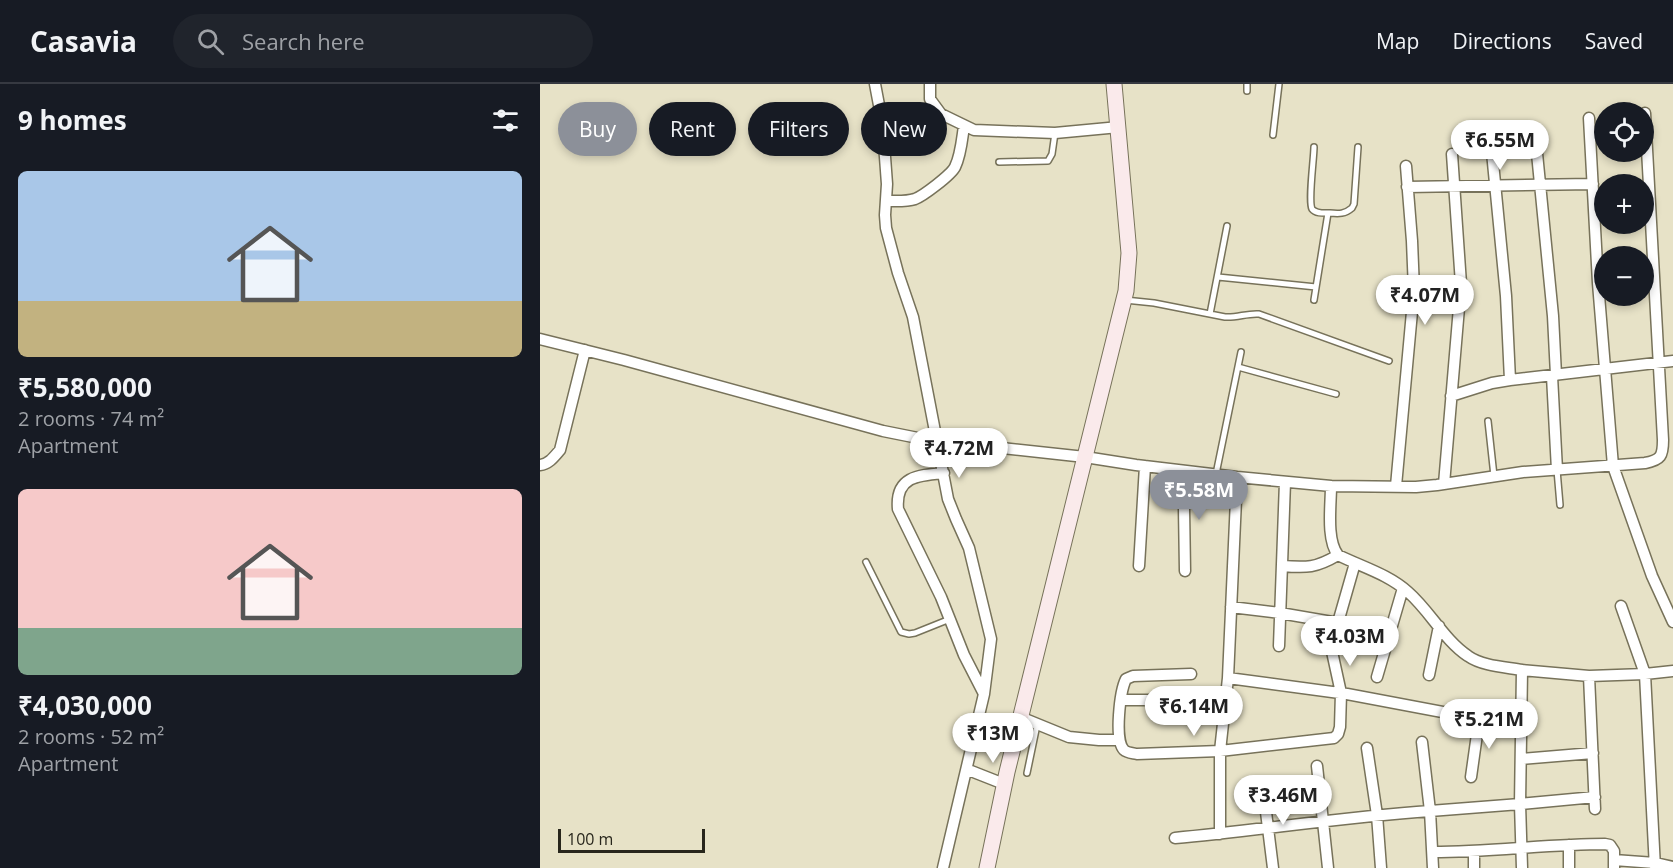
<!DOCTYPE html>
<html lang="en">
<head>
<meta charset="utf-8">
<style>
	body { margin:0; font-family:"Open Sans",sans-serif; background:#20242c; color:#f1f3f6; height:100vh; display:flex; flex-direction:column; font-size:22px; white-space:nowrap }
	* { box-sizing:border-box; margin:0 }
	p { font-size:20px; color:#9ea1a6 }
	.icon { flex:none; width:33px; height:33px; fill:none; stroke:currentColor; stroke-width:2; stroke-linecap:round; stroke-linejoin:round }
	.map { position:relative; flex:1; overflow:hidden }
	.panel { display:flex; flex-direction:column; background:#171b24; width:540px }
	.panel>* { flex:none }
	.guide { position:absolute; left:18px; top:18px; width:570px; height:54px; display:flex; gap:12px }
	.buttons { position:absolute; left:1054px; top:18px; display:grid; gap:12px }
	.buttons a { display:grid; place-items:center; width:60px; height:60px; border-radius:50%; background:#171b24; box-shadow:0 3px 9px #0003; font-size:30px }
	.scale { position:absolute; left:18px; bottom:15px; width:147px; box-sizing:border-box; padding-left:6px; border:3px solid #28261c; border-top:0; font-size:16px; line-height:21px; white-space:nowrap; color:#28261c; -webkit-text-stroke:4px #e7e2c7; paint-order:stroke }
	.price { position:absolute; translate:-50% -51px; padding:0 14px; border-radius:21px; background:#fff; color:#222; font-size:20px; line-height:39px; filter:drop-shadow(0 2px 3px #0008) }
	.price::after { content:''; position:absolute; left:50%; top:36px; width:18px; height:14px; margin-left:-9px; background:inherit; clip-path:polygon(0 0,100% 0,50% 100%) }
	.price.current { background:#8c9099; color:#fff }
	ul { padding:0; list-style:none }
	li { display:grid; align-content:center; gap:12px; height:318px; padding:0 18px }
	li span { display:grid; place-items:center; height:186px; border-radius:9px; color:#555 }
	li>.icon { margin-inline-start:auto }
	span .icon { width:108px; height:108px; fill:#fffc; stroke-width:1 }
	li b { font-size:26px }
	h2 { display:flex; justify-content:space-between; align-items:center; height:72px; padding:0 18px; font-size:26px }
	.chip { padding:0 21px; border-radius:27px; background:#171b24; box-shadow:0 3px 9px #0003; font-size:21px; line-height:54px }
	.chip.current { background:#8c9099; color:#fff }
	header { display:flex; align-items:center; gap:36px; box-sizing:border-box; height:84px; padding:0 30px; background:#171b24; border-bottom:2px solid #363941 }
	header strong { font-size:28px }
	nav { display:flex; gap:33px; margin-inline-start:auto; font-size:21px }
	.search { width:420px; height:54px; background:#20242c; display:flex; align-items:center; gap:15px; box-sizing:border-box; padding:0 21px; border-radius:33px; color:#9ea1a6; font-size:22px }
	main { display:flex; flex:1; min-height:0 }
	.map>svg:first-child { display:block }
</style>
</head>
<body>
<header>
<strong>Casavia</strong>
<div class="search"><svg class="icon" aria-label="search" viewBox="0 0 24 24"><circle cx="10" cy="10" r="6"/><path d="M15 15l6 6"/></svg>Search here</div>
<nav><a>Map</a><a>Directions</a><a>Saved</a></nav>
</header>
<main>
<section class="panel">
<h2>9 homes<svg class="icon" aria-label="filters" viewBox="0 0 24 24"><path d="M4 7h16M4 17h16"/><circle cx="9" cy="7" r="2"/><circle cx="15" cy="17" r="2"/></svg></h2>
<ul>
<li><span style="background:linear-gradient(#a9c7e8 70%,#c2b280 0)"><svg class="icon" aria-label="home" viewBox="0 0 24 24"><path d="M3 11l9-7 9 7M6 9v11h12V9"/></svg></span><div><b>₹5,580,000</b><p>2 rooms · 74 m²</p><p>Apartment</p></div></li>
<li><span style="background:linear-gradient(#f6c9c9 75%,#7fa58c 0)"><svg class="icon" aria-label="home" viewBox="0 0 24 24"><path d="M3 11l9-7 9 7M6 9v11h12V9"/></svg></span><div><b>₹4,030,000</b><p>2 rooms · 52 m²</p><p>Apartment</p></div></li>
</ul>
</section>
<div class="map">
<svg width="1133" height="784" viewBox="0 0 1133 784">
	<rect width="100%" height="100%" fill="#e7e2c7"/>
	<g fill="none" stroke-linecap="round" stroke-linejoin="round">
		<defs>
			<path id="lane" d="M707 7V0
				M733 51 739 0
				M774 63C774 74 768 117 772 125 776 130 784 129 790 129 799 130 805 130 812 124L814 120 818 63
				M459 78 508 77 512 70 515 49
				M678 193 776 203
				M585 216 614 219 685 233C697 234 707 229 719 230L849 277
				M774 216 788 129
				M670 230 687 142
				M698 283 796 310
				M948 337 954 392
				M1017 386 1020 421
				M676 390 701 268
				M326 478 361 548 369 550 375 549 410 535
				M487 689 497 641"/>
			<path id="street" d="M335 0 342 37 345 73 347 100 345 131 346 144 358 189 373 233 408 415 416 435 429 464 451 555 444 610 403 784
				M390 0V15L401 30 434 46 515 49 579 43
				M1049 34 1058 199 1073 382 1112 492 1133 538
				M995 49 1013 232 1016 291
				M951 58 966 212 970 296
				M867 103 1053 100
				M346 117C355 117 366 118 375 115 383 112 411 91 415 83 421 71 422 55 424 42
				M0 255 84 276 343 347 388 356 545 373 596 381 697 393 791 402C791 421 786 456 798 471 822 483 848 490 868 508 890 527 904 556 928 572 942 582 965 583 982 586L980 720 890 727 893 784
				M1012 292 1017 386
				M911 312 952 299 970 296 1133 277
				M0 381C9 380 14 373 20 366L45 266
				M404 389C379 391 355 392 358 425L401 513 424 571 444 610
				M904 400 921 200 912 70
				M791 402 876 403 897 401 983 388 1105 379C1121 376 1123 372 1123 356L1105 29
				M856 402 874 206 872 157 866 82
				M599 482 605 382
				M742 482C767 484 776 484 798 471
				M645 487 644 424 646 387
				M1081 522 1105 590 1115 784
				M691 523 740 529 798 539
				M739 562 745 398
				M982 586 1049 592 1105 590 1133 587
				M651 590 593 592 586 595C580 607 574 656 584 666 587 669 593 669 597 670L680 667 794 654 798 650 800 643 801 609 791 563 815 479
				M889 591 899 542
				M1049 592 1055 725
				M837 593 863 504
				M688 594 807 610 929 633 981 646
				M581 616H638
				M480 633 529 653 559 656H579
				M827 664 837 731 841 784
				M981 675 1053 669
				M777 682 788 784
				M431 687 464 700
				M931 693 939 636
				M723 704 733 784
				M680 750V667L688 594 697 393
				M635 754C720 746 805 733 890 727L882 658
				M893 768C951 768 1008 760 1065 760L1070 761 1074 767V784
				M934 768V784
				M1074 776 1115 779 1133 783
				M982 784 980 720 1055 713
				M1029 784V761"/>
			<path id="secondary" d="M447 784 467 688 586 207 589 169 574 0"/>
		</defs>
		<use href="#lane" stroke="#77725a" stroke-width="8"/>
		<use href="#street" stroke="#77725a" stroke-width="13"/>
		<use href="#secondary" stroke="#77725a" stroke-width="17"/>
		<use href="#lane" stroke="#fff" stroke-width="5"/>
		<use href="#street" stroke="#fff" stroke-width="10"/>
		<use href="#secondary" stroke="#faeaeb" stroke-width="15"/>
	</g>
</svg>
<div class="buttons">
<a><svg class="icon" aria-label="locate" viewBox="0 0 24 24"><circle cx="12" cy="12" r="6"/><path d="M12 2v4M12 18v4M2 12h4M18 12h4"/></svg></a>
<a>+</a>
<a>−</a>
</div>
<div class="scale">100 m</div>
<b class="price" style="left:960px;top:87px">₹6.55M</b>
<b class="price" style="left:885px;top:242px">₹4.07M</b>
<b class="price" style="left:419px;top:395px">₹4.72M</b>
<b class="price current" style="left:659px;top:437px">₹5.58M</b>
<b class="price" style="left:810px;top:583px">₹4.03M</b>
<b class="price" style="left:654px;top:653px">₹6.14M</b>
<b class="price" style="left:949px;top:666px">₹5.21M</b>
<b class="price" style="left:453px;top:680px">₹13M</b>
<b class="price" style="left:743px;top:742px">₹3.46M</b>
<div class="guide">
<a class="chip current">Buy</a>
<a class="chip">Rent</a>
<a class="chip">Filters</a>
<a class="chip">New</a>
</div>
</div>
</main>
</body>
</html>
